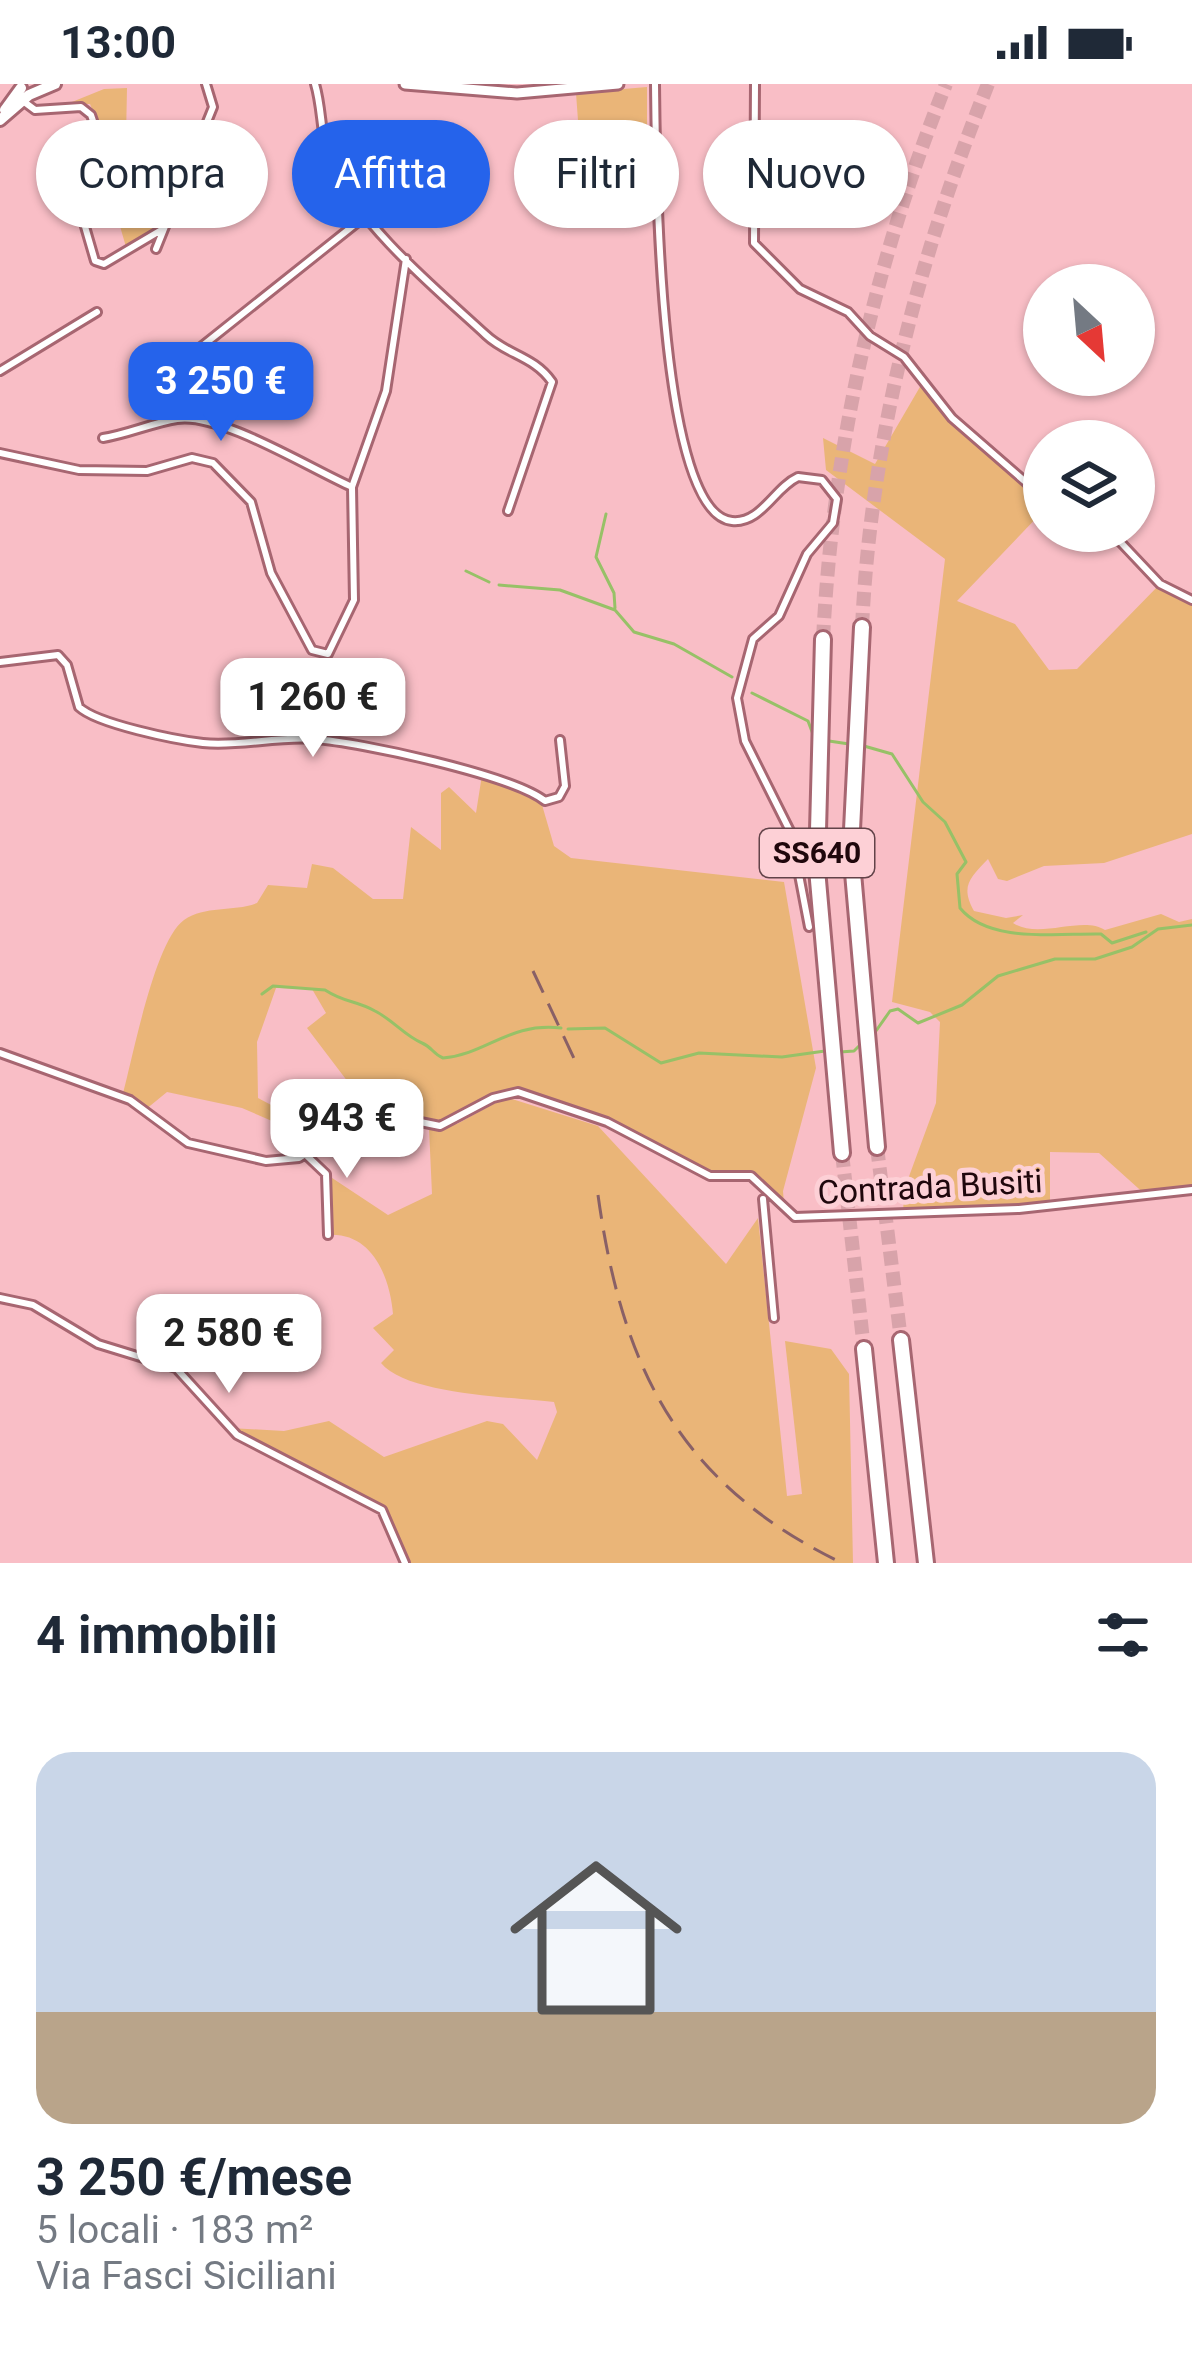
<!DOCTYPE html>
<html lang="it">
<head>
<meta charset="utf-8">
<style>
	body { margin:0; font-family:Roboto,sans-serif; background:#f6f6f7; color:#1f2937; height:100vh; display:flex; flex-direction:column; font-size:45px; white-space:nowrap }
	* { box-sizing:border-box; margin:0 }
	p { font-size:39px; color:#747a83 }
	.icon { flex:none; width:66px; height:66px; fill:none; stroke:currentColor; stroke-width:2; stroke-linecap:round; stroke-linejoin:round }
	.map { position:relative; height:1479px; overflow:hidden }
	.side { display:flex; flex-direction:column; background:#fff; flex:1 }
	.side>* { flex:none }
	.guide { position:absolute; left:36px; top:36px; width:1122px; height:108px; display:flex; gap:24px }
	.needle { width:78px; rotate:154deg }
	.fabs { position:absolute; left:1023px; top:180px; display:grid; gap:24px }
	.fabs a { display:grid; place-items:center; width:132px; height:132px; border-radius:50%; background:#fff; box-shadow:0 3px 9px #0004; font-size:60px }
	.price { position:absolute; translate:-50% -102px; padding:0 27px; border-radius:24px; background:#fff; color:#222; font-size:39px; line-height:78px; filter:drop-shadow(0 3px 6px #0008) }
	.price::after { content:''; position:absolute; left:50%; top:72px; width:36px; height:27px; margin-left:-18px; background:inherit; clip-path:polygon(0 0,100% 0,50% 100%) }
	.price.current { background:#2563eb; color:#fff }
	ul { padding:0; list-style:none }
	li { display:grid; align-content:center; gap:24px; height:636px; padding:0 36px }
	li span { display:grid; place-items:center; height:372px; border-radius:36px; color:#555 }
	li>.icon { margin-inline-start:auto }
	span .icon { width:216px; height:216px; fill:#fffc; stroke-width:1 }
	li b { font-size:51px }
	h2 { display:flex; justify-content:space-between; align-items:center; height:144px; padding:0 36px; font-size:51px }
	.tag { padding:0 42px; border-radius:54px; background:#fff; box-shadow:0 3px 9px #0004; font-size:42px; line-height:108px }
	.tag.current { background:#2563eb; color:#fff }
	.status { display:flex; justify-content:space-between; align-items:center; height:84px; padding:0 60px; background:#fff; direction:ltr }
	.status svg { height:33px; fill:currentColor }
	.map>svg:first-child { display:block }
</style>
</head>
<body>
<div class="status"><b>13:00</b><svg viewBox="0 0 49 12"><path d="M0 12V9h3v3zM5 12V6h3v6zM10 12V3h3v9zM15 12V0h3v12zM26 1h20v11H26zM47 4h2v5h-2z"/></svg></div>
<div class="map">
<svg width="1192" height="1479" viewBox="0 0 1192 1479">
	<rect width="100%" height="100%" fill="#f9bec6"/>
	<path fill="#eab578" d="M647 3V62L630 56 605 125 584 119 576 9Z
		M127 4 126 54 107 61 90 20H67L104 5Z
		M131 98 176 99 160 143 126 163 109 104Z
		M924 296 952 334 1044 414V426L957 517 1015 540 1049 586 1077 585 1160 500 1192 516V750L1104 779 1044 782 1007 797 998 795 988 775C970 794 960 802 974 827L1006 834 1023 831 1013 839C1039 856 1082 831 1105 846L1161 830 1179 838 1192 835V1106L1148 1113 1099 1069 1050 1068V1119L903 1131 904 1106 936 1019 940 938 930 928 892 918 945 475 826 386 823 354 875 380Z
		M482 691 540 714 554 762 571 774 784 798 816 984 783 1107 784 1120 755 1089 709 1088 614 1037 523 1004 500 1007 440 1038 393 1027 384 1008 348 998 307 944 326 929 312 905 276 904 257 958 258 1014 290 1031 308 1068 291 1076 288 1044 242 1024 167 1008 145 1026 122 1013C133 974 154 858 184 836 205 821 234 828 257 819L268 801 307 804 312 780 333 784 373 815H403L411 743 441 766V709L449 703 476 729Z
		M506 1013 598 1042 726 1180 758 1134 787 1412 802 1410 785 1257 831 1265 849 1290 853 1479H405L381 1426 230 1344 284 1347 329 1337 384 1373 487 1337 503 1340 537 1376 557 1328 554 1318C513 1313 407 1311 381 1279L394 1266 373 1244 393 1230C390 1193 372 1148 328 1151L326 1090 388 1131 432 1110 429 1044 457 1040Z"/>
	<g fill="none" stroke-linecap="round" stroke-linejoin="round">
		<path stroke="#97c167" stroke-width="3" d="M606 430 596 473 614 509 615 524
			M466 487 489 498
			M499 501 560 506 615 526 634 548 674 560 732 593
			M752 609 808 637 814 653
			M829 657 849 660
			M864 662 892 670 923 718 945 738 966 778 957 790 960 824C989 860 1059 849 1101 850L1112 859 1146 848
			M262 910 273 902 325 906C345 919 355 916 375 927 393 936 405 952 422 959 432 963 433 970 443 974 487 970 509 938 561 944
			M568 945 605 944 661 979 699 969 782 973 825 967
			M871 954 890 927 898 925 918 939 962 921 998 892 1055 875H1095L1132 863 1158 845 1192 841
			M840 968 854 967 862 959"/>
		<path stroke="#d8a3aa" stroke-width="14" stroke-dasharray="14 7" stroke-linecap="butt" d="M862 543C871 355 918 175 988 0
			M823 555C833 362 874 180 946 0
			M877 1063 901 1256
			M842 1069 864 1265"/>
		<defs>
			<path id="street" d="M315 0C323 26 320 57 332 81 362 144 435 204 486 251 507 271 534 272 552 298L508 427
				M655 0C656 65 656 430 732 437 761 440 774 404 798 393L822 396 837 415 833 439 807 470 779 532 753 555 737 614 745 657 791 749 809 843
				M755 0 754 159 800 205 848 228 870 252 904 273 952 334 1044 414
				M23 17 35 26 81 23 91 31 103 66 70 91 95 177 104 180 163 145
				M156 165 213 23 206 0
				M0 287 97 228
				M157 298 368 130
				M103 354C128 350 152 339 177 335 219 328 309 384 352 403
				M0 369 79 386 147 387 192 374 213 379 251 418 271 489 312 566 328 570 354 516 352 403 386 307 406 175
				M1110 447 1160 500 1192 516
				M0 578 58 571 67 581 79 623C97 640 176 656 203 659 238 663 277 652 314 655 360 658 512 691 545 717L559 713 565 702 560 656
				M0 969 130 1016 188 1059 266 1077 299 1074 371 1028 440 1042 493 1014 518 1008 607 1038 710 1092H751L795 1133 1019 1125 1192 1106
				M305 1070 326 1090 328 1151
				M763 1115 774 1234
				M0 1214 33 1221 98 1260 176 1284 237 1351 382 1426 405 1479"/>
			<path id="secondary" d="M405 0 517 9 618 0"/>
			<path id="primary" d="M5 26 21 4
				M0 36 29 11 55 0"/>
			<path id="highway" d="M862 543 851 766 877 1063
				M823 555 817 785 842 1069
				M901 1256 926 1479
				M864 1265 886 1479"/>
		</defs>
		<use href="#street" stroke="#a76671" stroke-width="12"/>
		<use href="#secondary" stroke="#a76671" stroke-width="15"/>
		<use href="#primary" stroke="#a76671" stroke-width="16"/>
		<use href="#highway" stroke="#a76671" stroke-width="20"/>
		<use href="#street" stroke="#fff" stroke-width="6"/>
		<use href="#secondary" stroke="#fff" stroke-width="9"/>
		<use href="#primary" stroke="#fff" stroke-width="10"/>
		<use href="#highway" stroke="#fff" stroke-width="14"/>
		<path stroke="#896066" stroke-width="3" stroke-dasharray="24 12" stroke-linecap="butt" d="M533 887 578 983
			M598 1111C622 1284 679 1400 842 1479"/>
	</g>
	<g text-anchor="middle" stroke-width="10" stroke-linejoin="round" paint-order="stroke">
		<rect fill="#fdd0d6" stroke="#624349" stroke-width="3" x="760" y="745" width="114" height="48" rx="9"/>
		<g font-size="30" font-weight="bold" fill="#1f070c">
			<text x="817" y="779">SS640</text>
		</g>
		<g font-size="33" fill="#1f070c" stroke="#fdd0d6">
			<text transform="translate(930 1102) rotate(-3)" y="12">Contrada Busiti</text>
		</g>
	</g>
</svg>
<div class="fabs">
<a><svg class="needle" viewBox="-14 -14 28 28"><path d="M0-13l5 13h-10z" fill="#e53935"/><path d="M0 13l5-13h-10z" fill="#747a83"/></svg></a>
<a><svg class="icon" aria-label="layers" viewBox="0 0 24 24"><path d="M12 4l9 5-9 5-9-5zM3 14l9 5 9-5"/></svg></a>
</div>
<b class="price current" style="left:221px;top:360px">3 250 €</b>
<b class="price" style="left:313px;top:676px">1 260 €</b>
<b class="price" style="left:347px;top:1097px">943 €</b>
<b class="price" style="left:229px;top:1312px">2 580 €</b>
<div class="guide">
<a class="tag">Compra</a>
<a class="tag current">Affitta</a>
<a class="tag">Filtri</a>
<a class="tag">Nuovo</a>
</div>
</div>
<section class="side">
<h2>4 immobili<svg class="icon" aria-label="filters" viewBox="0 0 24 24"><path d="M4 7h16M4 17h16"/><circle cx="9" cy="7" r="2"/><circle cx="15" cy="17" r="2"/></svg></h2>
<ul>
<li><span style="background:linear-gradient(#c9d6e8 70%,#b9a48a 0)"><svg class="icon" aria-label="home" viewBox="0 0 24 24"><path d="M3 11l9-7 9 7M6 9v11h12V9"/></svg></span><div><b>3 250 €/mese</b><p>5 locali · 183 m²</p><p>Via Fasci Siciliani</p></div></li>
</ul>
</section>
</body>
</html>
